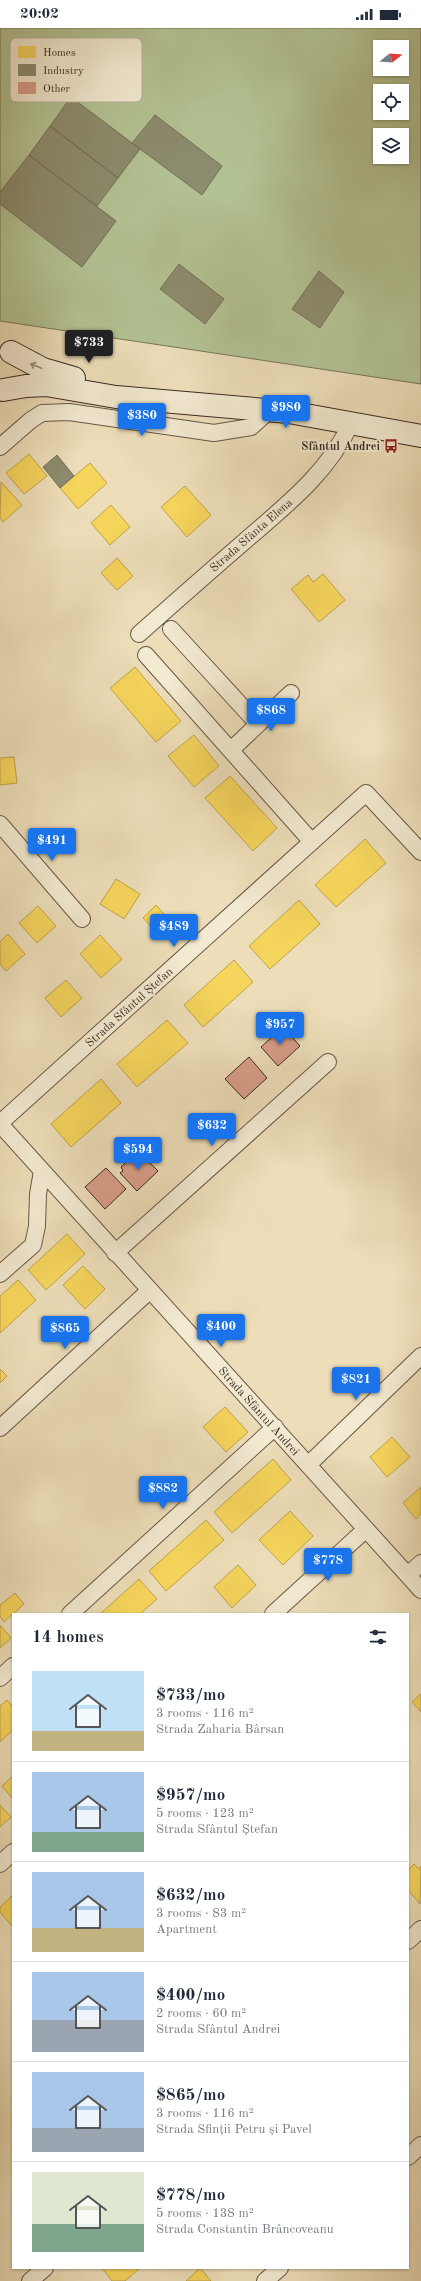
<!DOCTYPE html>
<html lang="en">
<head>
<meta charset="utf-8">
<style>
	body { margin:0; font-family:"Old Standard TT",serif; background:#f2f2f3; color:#1f2937; height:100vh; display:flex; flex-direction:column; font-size:15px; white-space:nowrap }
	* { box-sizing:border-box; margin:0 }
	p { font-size:13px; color:#747a83 }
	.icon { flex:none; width:22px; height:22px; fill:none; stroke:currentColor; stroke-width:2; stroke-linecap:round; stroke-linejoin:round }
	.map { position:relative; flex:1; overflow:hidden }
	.details { position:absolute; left:12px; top:1585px; width:397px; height:656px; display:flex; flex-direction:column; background:#fff; border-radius:0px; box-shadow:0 1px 3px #0004 }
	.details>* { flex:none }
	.needle { width:26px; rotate:73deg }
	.buttons { position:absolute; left:373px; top:12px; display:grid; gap:8px }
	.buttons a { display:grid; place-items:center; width:36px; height:36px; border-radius:0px; background:#fff; box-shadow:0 1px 3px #0004; font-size:20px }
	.price { position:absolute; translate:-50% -34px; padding:0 9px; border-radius:4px; background:#1a73e8; color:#fff; font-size:13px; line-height:26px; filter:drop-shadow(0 1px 2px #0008) }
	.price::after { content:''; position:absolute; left:50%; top:24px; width:12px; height:9px; margin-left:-6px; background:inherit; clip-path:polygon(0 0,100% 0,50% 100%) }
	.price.selected { background:#222; color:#fff }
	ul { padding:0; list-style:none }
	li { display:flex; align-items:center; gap:12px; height:100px; padding:0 20px }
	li+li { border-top:1px solid #e0e1e3 }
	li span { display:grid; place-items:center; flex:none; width:112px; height:80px; border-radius:0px; color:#555 }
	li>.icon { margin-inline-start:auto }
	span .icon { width:48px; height:48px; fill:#fffc; stroke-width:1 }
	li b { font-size:17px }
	h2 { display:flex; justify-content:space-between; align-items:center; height:48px; padding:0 20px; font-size:17px }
	.status { display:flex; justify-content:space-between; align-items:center; height:28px; padding:0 20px; background:#fff; direction:ltr }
	.status svg { height:11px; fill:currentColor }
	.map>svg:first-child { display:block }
</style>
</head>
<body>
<div class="status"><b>20:02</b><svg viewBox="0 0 49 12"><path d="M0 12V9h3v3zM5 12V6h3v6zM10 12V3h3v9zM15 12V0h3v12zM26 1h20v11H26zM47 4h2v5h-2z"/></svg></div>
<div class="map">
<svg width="421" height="2253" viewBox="0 0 421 2253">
	<rect width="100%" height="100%" fill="#eddeb9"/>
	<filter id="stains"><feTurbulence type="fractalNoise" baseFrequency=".005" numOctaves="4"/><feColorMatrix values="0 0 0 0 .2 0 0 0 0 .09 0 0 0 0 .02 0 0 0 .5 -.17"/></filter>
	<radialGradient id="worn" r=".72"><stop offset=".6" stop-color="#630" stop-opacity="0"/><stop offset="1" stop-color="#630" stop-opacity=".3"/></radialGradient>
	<path fill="#b3c293" stroke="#77765a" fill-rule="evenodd" d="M0 0H421V356L0 293ZM380 19H402V41H380ZM380 63H402V85H380ZM380 107H402V129H380Z"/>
	<path fill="#f6d55c" stroke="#bea24a" d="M29 426 47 448 24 466 6 445Z
		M90 435 107 455 78 481 60 460Z
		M1 454 22 477 3 494 0 490Z
		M185 458 211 487 187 509 161 479Z
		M111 477 130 499 110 517 91 495Z
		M117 530 133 548 117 562 101 545Z
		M323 546 345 572 319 594 291 561 308 547 313 554Z
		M135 639 181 693 156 714 110 660Z
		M194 707 219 738 194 759 168 728Z
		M14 729 17 755 0 757V730Z
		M230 748 277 800 253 823 205 770Z
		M365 811 386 835 336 879 315 857Z
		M116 851 140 866 124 891 100 876Z
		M299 872 320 896 270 941 249 918Z
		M156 877 171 894 158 906 143 890Z
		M38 878 56 898 37 915 19 895Z
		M8 906 25 926 6 943 0 936V914Z
		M100 907 122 931 101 950 80 926Z
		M234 932 253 954 203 999 184 977Z
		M66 952 82 970 61 989 45 970Z
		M167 992 188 1015 137 1059 117 1036Z
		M101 1051 121 1075 71 1119 51 1096Z
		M67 1206 85 1226 46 1262 28 1242Z
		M83 1238 105 1261 85 1281 63 1257Z
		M18 1252 36 1272 0 1305V1268Z
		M0 1341 7 1348 0 1355Z
		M225 1379 248 1404 226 1424 203 1399Z
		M392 1409 410 1429 387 1449 370 1429Z
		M273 1431 291 1452 232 1505 214 1484Z
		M421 1459V1486L416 1491 403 1475Z
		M290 1483 313 1508 283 1537 259 1512Z
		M206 1492 224 1512 166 1563 149 1543Z
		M238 1537 256 1557 232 1580 214 1559Z
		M139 1551 157 1571 140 1586H100Z
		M15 1565 24 1576 4 1594 0 1588V1577Z
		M0 1597 11 1610 0 1620Z
		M421 1666V1684L412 1674Z
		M7 1672 13 1679V1702L0 1714V1678Z
		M13 1748V1771L2 1758Z
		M0 1777 11 1789 0 1799Z
		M414 1836 419 1841 421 1838 420 1876 408 1862V1842Z
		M13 1867V1899L0 1884V1879Z
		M102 2240H140L125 2253H112Z
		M200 2240 211 2253H186Z"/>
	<path fill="#8c8c6e" stroke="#746f57" d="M71 69 140 121 118 150 50 98Z
		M155 87 222 138 202 167 132 115Z
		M50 98 118 150 97 178 29 127Z
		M29 127 116 193 82 239 0 176V164Z
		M179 236 224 271 205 296 160 261Z
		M319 243 344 264 320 300 292 281Z
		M57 427 74 448 60 460 43 439Z"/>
	<path fill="#d99e88" stroke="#3b2a21" d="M283 999 300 1018 278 1038 261 1019Z
		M249 1029 267 1050 244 1071 225 1051Z
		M138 1123 158 1143 137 1163 120 1145 123 1143 121 1139Z
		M106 1140 126 1161 105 1181 85 1159Z"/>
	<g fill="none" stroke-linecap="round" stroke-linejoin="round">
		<defs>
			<path id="minor" d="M0 419 31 392 42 385 69 384 214 405 251 399 270 382
				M171 601 258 696
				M139 606C174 575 209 544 245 513 285 478 327 446 350 397
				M146 627 312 814
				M231 722 291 665
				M0 796 82 891
				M0 1095 366 765 421 824
				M0 1096 421 1562
				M115 1225 328 1034
				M0 1246 33 1217 37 1198 38 1166 42 1143
				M0 1400 149 1263
				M308 1437 421 1328
				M408 1547 421 1535
				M70 1586 275 1399
				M273 1586 365 1502
				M0 1650 13 1638
				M0 1836 13 1824
				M408 1913 421 1901
				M408 2129 421 2117
				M30 2253 45 2240
				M265 2253 280 2240"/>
			<path id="secondary" d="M11 324 43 341 74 350
				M3 362 26 358 46 357 116 369 289 384 421 408"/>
		</defs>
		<use href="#minor" stroke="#685747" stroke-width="18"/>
		<use href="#secondary" stroke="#3b2a21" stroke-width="24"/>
		<use href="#minor" stroke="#f3ead2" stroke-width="16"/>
		<use href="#secondary" stroke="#f3ead2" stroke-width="22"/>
	</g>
	<defs><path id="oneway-shaft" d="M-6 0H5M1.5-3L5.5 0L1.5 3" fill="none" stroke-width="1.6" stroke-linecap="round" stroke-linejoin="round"/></defs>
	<use stroke="#978a7a" href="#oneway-shaft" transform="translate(36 338) rotate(-157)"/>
	<defs>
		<symbol id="bus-bare" viewBox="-9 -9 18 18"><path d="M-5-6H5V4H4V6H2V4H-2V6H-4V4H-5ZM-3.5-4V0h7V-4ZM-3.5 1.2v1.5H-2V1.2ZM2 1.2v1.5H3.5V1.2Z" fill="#8f2418" stroke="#f3ead2" stroke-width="2.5" paint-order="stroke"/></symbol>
	</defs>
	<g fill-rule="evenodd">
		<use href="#bus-bare" x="381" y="408" width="20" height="20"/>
	</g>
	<g text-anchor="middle" stroke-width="4" stroke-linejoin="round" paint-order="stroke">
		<g font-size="12" font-weight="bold" fill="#3b2a21" stroke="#f3ead2" text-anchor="end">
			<text x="380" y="422">Sfântul Andrei</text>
		</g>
		<g font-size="12" fill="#3b2a21" stroke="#f3ead2">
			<text transform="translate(251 507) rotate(-41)" y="4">Strada Sfânta Elena</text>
			<text transform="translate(129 979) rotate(-42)" y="4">Strada Sfântul Ștefan</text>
			<text transform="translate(259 1383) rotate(48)" y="4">Strada Sfântul Andrei</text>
		</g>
	</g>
	<rect x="10" y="10" width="132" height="64" rx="6" fill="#f3ead2" stroke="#bcb09d" stroke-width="1"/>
	<rect x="18" y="18" width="18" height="12" fill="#f6d55c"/>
	<rect x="18" y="36" width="18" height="12" fill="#8c8c6e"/>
	<rect x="18" y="54" width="18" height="12" fill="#d99e88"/>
	<g font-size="11" fill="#3b2a21">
		<text x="43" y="28">Homes</text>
		<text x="43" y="46">Industry</text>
		<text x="43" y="64">Other</text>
	</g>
	<rect width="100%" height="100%" filter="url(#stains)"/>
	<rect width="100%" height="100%" fill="url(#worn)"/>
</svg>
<div class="buttons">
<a><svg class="needle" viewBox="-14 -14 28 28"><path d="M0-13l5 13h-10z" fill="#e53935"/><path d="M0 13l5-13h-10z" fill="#747a83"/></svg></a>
<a><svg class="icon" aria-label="locate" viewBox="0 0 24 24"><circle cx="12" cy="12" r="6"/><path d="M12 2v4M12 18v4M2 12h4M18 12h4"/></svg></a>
<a><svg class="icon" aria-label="layers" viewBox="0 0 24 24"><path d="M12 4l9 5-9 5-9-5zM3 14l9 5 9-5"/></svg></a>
</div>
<b class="price selected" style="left:89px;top:336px">$733</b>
<b class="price" style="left:286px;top:401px">$980</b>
<b class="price" style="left:142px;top:409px">$380</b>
<b class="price" style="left:271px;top:704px">$868</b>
<b class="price" style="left:52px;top:834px">$491</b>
<b class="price" style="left:174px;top:920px">$489</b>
<b class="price" style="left:280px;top:1018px">$957</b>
<b class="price" style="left:212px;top:1119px">$632</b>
<b class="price" style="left:138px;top:1143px">$594</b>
<b class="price" style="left:221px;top:1320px">$400</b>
<b class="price" style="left:65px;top:1322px">$865</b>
<b class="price" style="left:356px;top:1373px">$821</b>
<b class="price" style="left:163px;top:1482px">$882</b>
<b class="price" style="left:328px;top:1554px">$778</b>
<section class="details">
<h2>14 homes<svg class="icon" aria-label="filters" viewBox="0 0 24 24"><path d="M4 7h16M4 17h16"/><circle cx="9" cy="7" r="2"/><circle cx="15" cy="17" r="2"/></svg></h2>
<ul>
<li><span style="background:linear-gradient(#bfe0f5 75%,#c2b280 0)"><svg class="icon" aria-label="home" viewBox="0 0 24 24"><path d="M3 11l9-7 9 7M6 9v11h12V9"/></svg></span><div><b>$733/mo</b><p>3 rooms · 116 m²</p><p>Strada Zaharia Bârsan</p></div></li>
<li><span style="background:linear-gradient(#a9c7e8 75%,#7fa58c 0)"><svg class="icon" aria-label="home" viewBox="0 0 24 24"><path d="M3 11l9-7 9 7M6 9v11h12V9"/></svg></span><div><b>$957/mo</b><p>5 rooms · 123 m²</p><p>Strada Sfântul Ștefan</p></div></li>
<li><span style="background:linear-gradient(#a9c7e8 70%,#c2b280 0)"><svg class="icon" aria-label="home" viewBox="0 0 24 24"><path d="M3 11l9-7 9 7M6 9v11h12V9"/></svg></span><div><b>$632/mo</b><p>3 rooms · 83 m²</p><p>Apartment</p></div></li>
<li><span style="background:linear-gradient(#a9c7e8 60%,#9aa5b1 0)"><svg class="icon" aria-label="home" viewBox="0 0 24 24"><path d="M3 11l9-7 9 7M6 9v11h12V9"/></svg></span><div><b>$400/mo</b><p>2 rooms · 60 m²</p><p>Strada Sfântul Andrei</p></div></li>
<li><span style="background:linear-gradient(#a9c7e8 70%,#9aa5b1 0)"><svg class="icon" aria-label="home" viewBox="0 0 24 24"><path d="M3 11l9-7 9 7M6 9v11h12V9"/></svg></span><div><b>$865/mo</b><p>3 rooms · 116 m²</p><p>Strada Sfinții Petru și Pavel</p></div></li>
<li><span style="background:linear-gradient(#dfe7d0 65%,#7fa58c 0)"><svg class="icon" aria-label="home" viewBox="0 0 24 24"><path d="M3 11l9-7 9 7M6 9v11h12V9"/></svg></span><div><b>$778/mo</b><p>5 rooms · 138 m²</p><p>Strada Constantin Brâncoveanu</p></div></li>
</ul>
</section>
</div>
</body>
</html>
